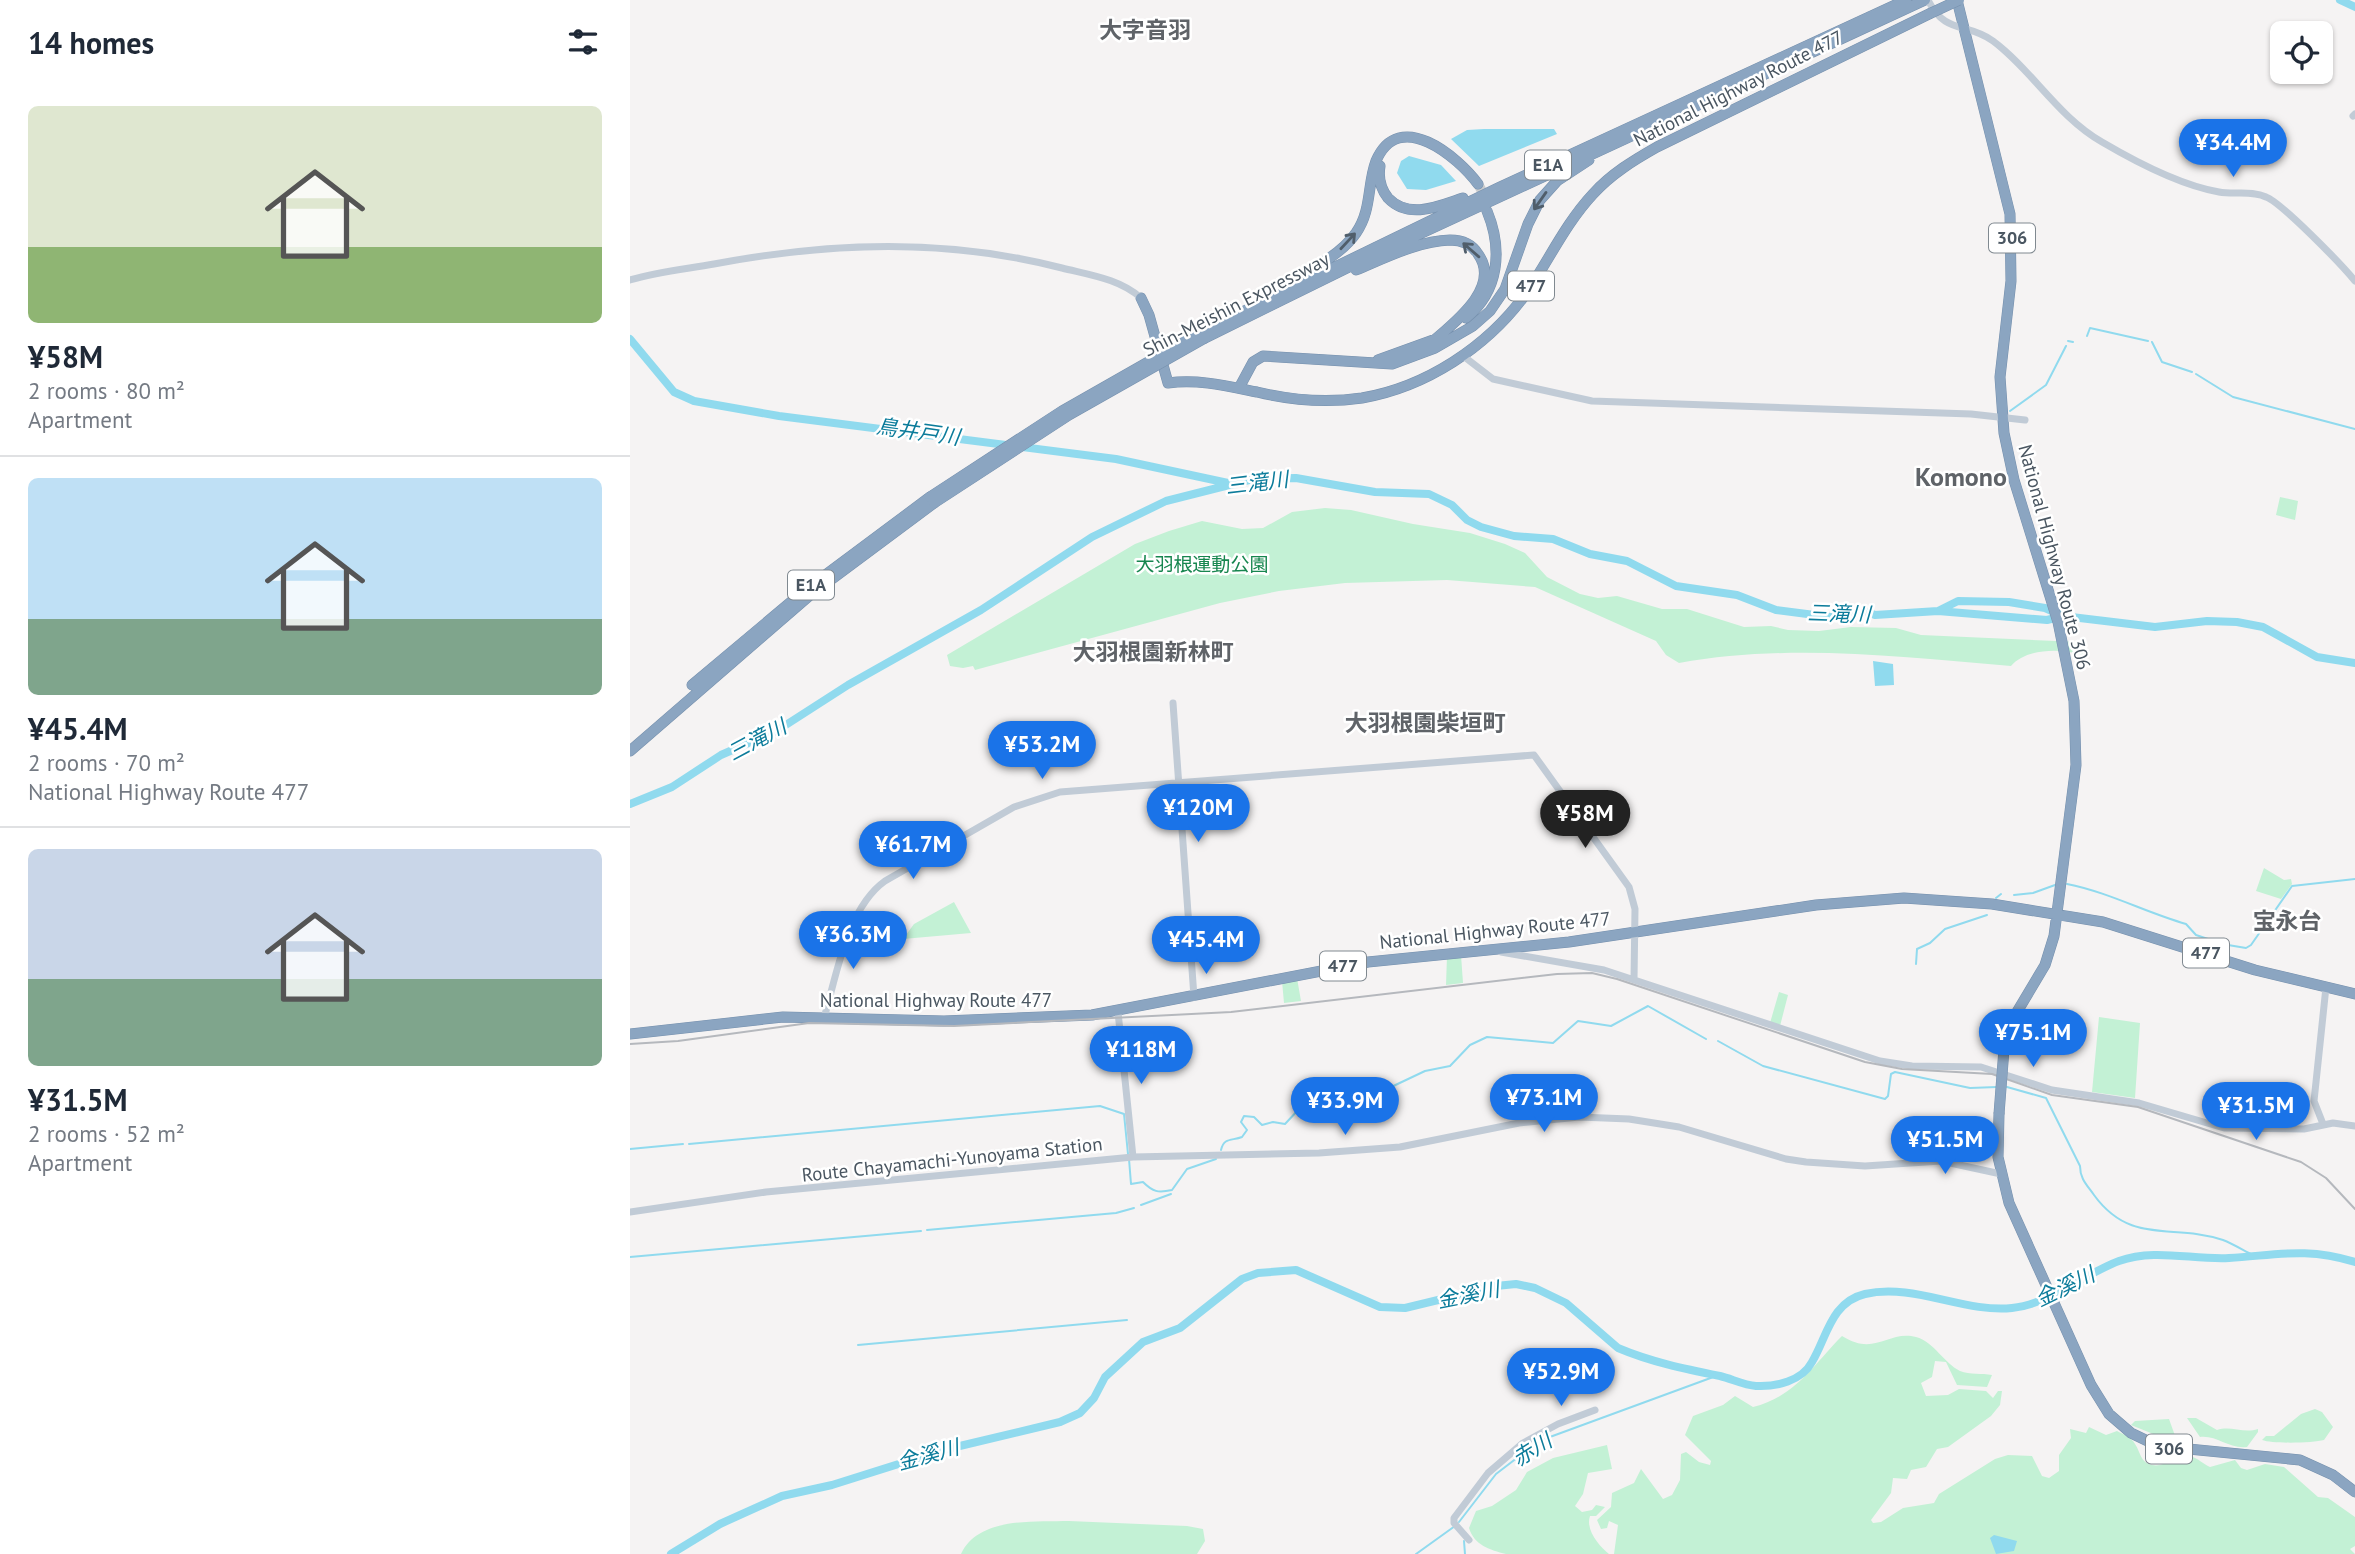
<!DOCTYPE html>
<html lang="en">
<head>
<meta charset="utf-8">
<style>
	body { margin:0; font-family:"PT Sans","Noto Sans JP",sans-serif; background:#f2f2f3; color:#1f2937; height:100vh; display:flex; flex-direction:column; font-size:26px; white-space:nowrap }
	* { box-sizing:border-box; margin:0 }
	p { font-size:23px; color:#747a83 }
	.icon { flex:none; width:38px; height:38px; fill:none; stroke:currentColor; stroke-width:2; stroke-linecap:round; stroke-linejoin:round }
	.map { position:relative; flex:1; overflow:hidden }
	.side { display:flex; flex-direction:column; background:#fff; width:630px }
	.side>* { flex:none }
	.fabs { position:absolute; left:1640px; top:21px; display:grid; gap:14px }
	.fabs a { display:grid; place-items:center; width:63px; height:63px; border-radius:10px; background:#fff; box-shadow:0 2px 5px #0004; font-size:35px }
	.price { position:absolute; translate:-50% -60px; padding:0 16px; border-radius:24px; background:#1a73e8; color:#fff; font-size:23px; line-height:46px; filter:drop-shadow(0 2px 4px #0008) }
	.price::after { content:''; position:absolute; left:50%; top:42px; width:21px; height:16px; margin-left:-10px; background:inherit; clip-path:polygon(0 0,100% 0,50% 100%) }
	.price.active { background:#222; color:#fff }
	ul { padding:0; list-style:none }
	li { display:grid; align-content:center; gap:14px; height:371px; padding:0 28px }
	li+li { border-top:2px solid #e0e1e3 }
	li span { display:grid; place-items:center; height:217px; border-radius:10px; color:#555 }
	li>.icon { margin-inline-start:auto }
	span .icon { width:126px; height:126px; fill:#fffc; stroke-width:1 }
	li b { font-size:30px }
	h2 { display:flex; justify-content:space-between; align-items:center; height:84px; padding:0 28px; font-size:30px }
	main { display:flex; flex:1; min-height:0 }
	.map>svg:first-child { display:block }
</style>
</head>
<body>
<main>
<section class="side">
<h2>14 homes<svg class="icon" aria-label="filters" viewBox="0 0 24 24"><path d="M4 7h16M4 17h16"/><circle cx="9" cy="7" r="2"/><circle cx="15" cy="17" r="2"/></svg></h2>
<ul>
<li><span style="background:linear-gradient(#dfe7d0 65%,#8fb573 0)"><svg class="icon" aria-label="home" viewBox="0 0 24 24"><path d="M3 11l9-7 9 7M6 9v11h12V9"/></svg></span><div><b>¥58M</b><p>2 rooms · 80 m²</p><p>Apartment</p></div></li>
<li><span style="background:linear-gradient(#bfe0f5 65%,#7fa58c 0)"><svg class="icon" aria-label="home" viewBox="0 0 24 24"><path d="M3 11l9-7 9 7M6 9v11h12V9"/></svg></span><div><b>¥45.4M</b><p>2 rooms · 70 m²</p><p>National Highway Route 477</p></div></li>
<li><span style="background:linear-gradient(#c9d6e8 60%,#7fa58c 0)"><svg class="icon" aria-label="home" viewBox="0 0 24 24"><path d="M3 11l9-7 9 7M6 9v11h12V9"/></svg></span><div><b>¥31.5M</b><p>2 rooms · 52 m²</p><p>Apartment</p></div></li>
</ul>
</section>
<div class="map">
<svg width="1725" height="1554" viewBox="0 0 1725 1554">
	<rect width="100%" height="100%" fill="#f5f3f3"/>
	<path fill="#c3f1d5" d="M1650 497 1668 501 1665 520 1646 515Z
		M695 508 721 510 783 524 840 533 875 544 895 553 917 577 950 594 968 598 987 596 1032 609H1057L1114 627 1141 626 1158 630 1189 631 1221 627 1266 628 1291 635 1450 642 1454 645 1453 655C1432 648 1396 648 1381 666 1271 657 1159 643 1049 663L1036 655 1026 641 905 587 817 580 715 583 649 591 590 603 345 670 343 666 333 668 320 666 317 655 505 544 539 531 572 521 612 529 633 528 662 512Z
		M1634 868 1654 880 1661 879 1662 884 1651 899 1626 891Z
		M324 902 341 933 273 939 284 924Z
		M831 955 833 983 816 985 817 956Z
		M667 978 671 1001 654 1003 652 981Z
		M1149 992 1158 995 1150 1026 1140 1023Z
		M1469 1017 1510 1023 1505 1098 1462 1092Z
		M1212 1336C1245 1357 1258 1330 1286 1337 1304 1342 1314 1363 1330 1371 1340 1375 1352 1373 1362 1375L1357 1387 1327 1385 1316 1362 1305 1361 1302 1377 1291 1383 1296 1396 1318 1395 1329 1389 1356 1391 1363 1398 1368 1391H1372L1370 1405 1361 1416 1318 1447 1307 1449 1296 1467 1281 1470 1277 1479 1263 1478 1261 1493 1241 1520 1243 1523 1251 1522 1273 1508 1304 1503 1309 1494 1365 1459 1378 1455 1402 1456 1412 1476 1419 1478 1429 1471V1455L1441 1438 1440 1429 1456 1433 1459 1427 1476 1435 1487 1431C1493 1434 1502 1438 1505 1444 1511 1453 1510 1462 1522 1465 1537 1468 1545 1453 1560 1456 1568 1458 1573 1464 1580 1467L1605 1460 1611 1468 1617 1470 1635 1464 1654 1467 1688 1497 1698 1498 1725 1517V1546L1720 1549 1725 1554H984L988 1525 979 1521 977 1528 971 1529 967 1520 981 1507 982 1493 1004 1483 1011 1469 1033 1499 1042 1495 1050 1480 1051 1454 1056 1452 1069 1462 1080 1465 1081 1461 1055 1435 1063 1416 1093 1405 1105 1396 1123 1407C1165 1397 1184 1364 1212 1336Z
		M1685 1409 1692 1412 1703 1427 1694 1440C1683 1443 1643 1444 1632 1440L1636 1436H1644L1671 1414Z
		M1557 1418H1566L1587 1430C1601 1425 1613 1434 1628 1429V1432L1617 1447C1598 1449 1587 1435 1570 1437Z
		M1539 1419 1548 1444 1501 1425 1505 1421Z
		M977 1445 982 1469 958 1473 953 1494 945 1506 952 1512 962 1510 966 1505 975 1507 966 1516H960C955 1530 970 1547 979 1554H876C860 1550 844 1545 839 1528L846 1511 862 1506 886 1490 897 1472 923 1458Z
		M439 1521 557 1526 573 1529 575 1541 567 1554H331C348 1517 403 1522 439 1521Z"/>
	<path fill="#90daee" d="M854 129H924L927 134 849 166 821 139 837 130Z
		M779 156 811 165 826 181 796 190 777 189 767 173 771 161Z
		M1243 661 1263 664 1264 685 1245 686Z
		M1364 1535 1387 1541 1384 1551 1366 1554 1360 1538Z"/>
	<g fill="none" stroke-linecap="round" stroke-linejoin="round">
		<path stroke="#90daee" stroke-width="2" d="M1457 336 1460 328 1518 341
			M1438 341 1443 342
			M1522 342 1532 362 1562 372
			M1566 374 1603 397 1725 429
			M1380 411 1416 385 1436 346
			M1437 884C1478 892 1517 913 1556 924L1566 935 1593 944
			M1384 895 1403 893 1425 885
			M1366 898 1371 894
			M1598 945 1616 948 1621 945 1662 886 1725 879
			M1286 964 1287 949 1300 943 1315 929 1357 915
			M1088 1041 1133 1066 1255 1099 1258 1096 1261 1074 1265 1072 1340 1088 1367 1087
			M1377 1087 1416 1098 1450 1166C1450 1179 1457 1185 1464 1195 1501 1246 1543 1223 1593 1240 1603 1244 1613 1250 1623 1255
			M59 1144 470 1106 494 1114 498 1154
			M0 1149 53 1144
			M591 1150C594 1137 602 1141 612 1137L617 1130 611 1122 614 1116 624 1117 632 1125 643 1122 655 1124 684 1093 712 1086 757 1089 795 1071 820 1066 840 1045 857 1037 923 1043 948 1021 981 1026 1018 1006 1076 1039
			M499 1159 501 1184 513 1182C523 1192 528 1193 542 1190L557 1169 586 1159
			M511 1205 541 1194
			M297 1230 486 1213 504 1208
			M0 1257 291 1231
			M228 1345 497 1320
			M829 1522 866 1474 909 1441 1086 1376
			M834 1541 835 1554
			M786 1554 825 1526"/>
		<path stroke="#90daee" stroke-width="8" d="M1710 0 1725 7
			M0 339 44 392 64 401 149 416 486 459 598 483
			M1308 611 1328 601 1379 602 1415 608 1433 616 1525 627 1577 621 1607 622 1633 627 1687 657 1725 663
			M0 804 42 787 91 755 148 730 218 685 351 610 462 537 536 501 623 479 666 478 745 492 799 494 822 505 837 520 851 527 884 536 923 539 960 554 997 561 1046 586 1107 595 1146 610 1208 618 1232 610 1245 615 1308 611 1417 620 1433 616
			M41 1554 90 1524 152 1496 202 1485 313 1450 430 1422 450 1413 464 1398 475 1377 513 1342 550 1328 612 1279 628 1273 666 1270 750 1307 775 1308 866 1286 886 1284 905 1288 936 1303 988 1348C1021 1362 1055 1369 1090 1376 1102 1379 1114 1385 1126 1386 1146 1387 1172 1381 1182 1362 1197 1337 1201 1302 1235 1294 1284 1283 1334 1313 1382 1308 1420 1304 1454 1274 1489 1261 1525 1248 1562 1260 1599 1258 1648 1255 1676 1247 1725 1262"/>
		<path stroke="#caccce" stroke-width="10" stroke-dasharray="10 5" stroke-linecap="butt" d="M848 184 862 209"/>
		<defs>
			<path id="highway" d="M1327 0 1380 214 1381 281 1370 377 1374 433 1384 480 1428 622 1444 701 1446 765 1424 936 1415 965 1381 1022
				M750 166C748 178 750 188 758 198 779 220 809 206 833 198
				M726 270C755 258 788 241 820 240 831 240 842 244 848 254 872 287 824 323 802 342
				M657 282C681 269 710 256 726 233 742 210 737 185 746 161 769 107 828 157 848 184
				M511 298 519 315 538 383C569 379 597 386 627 392 660 400 698 403 732 398 796 387 857 347 895 295 918 262 935 224 963 194 981 174 1004 160 1027 147L1299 14
				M836 318C869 291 873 250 857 211
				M569 333 868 188 1276 0
				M575 338 727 263 1295 0
				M748 360 806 339
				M609 388 623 362 633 356 762 364 805 348 843 326 860 311 875 289 898 224 910 200 927 181 959 160
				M62 685 174 591 300 497
				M0 751 179 596 304 503
				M0 1034 153 1017 314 1021 462 1015 738 962 939 942 1186 905 1274 898 1362 904 1473 922 1625 970 1725 994
				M1369 1114 1368 1157 1379 1203 1461 1385 1479 1414 1501 1433 1528 1446 1670 1460 1703 1475 1725 1492"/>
		</defs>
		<use href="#highway" stroke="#7690ad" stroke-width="11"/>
		<path stroke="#c1cbd6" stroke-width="7" d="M1298 0C1315 35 1337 22 1363 41 1402 70 1428 117 1472 142 1506 162 1549 185 1589 192 1604 195 1622 190 1636 197 1652 203 1712 265 1725 281
			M1723 116 1725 114
			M0 280C27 272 56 269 84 264 201 242 316 238 432 268 460 275 490 279 511 298
			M832 355 863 379 962 401 1341 414 1395 420
			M543 703 564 997
			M871 952 974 970 1250 1061 1282 1066 1351 1067 1422 1090 1509 1103 1594 1128 1674 1129 1703 1123 1725 1126
			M488 1012 503 1157
			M194 1018C207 974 217 908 255 881L384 807 430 792 904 755 999 887 1005 909 1004 980
			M1693 1124 1684 1101 1696 987
			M0 1212 136 1192 503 1157 689 1153 770 1147 889 1123 949 1117 999 1119 1049 1127 1156 1159 1176 1162 1235 1166 1311 1161 1371 1174
			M839 1540 824 1523V1518L858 1473 893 1443 928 1424 965 1410"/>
		<use href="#highway" stroke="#8ba5c1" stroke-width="10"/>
		<path stroke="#b5b8bd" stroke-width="2" d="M0 1044 48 1041 179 1023 324 1026 601 1012 927 974 962 973 987 979 1235 1062 1272 1069 1362 1074 1422 1095 1508 1107 1671 1162 1696 1178 1725 1209"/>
		<defs>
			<path id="highway-bridge" d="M1299 14 1329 0
				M300 497 432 411 569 333
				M304 503 439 415 575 338
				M1369 1114 1374 1049 1381 1022"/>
		</defs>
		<use href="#highway-bridge" stroke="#7690ad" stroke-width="11" stroke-linecap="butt"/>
		<use href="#highway-bridge" stroke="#8ba5c1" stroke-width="10"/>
	</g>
	<defs><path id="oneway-shaft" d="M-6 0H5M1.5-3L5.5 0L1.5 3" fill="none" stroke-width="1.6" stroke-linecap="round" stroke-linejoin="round" transform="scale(1.75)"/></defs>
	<g stroke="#505e6b">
		<use href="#oneway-shaft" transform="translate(910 201) rotate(125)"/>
		<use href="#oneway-shaft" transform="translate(718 241) rotate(-47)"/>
		<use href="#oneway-shaft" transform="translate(841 250) rotate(-139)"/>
	</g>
	<g text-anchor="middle" stroke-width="5" stroke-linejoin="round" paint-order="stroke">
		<g fill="#fff" stroke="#808990" stroke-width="2">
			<rect x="895" y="150.5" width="46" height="29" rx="5"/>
			<rect x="1359" y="223.5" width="46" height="29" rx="5"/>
			<rect x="878" y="271.5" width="46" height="29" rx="5"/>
			<rect x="158" y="570.5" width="46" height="29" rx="5"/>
			<rect x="1553" y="938.5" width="46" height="29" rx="5"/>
			<rect x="690" y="951.5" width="46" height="29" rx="5"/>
			<rect x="1516" y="1434.5" width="46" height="29" rx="5"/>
		</g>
		<g font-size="18" font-weight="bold" fill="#4a5661">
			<text x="918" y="171">E1A</text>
			<text x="1382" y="244">306</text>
			<text x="901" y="292">477</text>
			<text x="181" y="591">E1A</text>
			<text x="1576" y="959">477</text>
			<text x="713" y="972">477</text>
			<text x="1539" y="1455">306</text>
		</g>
		<g font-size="19" fill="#4a5661" stroke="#fff">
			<text transform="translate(1108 88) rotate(-27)" y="7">National Highway Route 477</text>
			<text transform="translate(606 304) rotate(-27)" y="7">Shin-Meishin Expressway</text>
			<text transform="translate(1425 557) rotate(75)" y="7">National Highway Route 306</text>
			<text transform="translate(865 930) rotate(-6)" y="7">National Highway Route 477</text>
			<text x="306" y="1007">National Highway Route 477</text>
			<text transform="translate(322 1159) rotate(-6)" y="7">Route Chayamachi-Yunoyama Station</text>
		</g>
		<g font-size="19" fill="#17864f" stroke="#fff">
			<text x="572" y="571">大羽根運動公園</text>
		</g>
		<g font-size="21" font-style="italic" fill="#0c7c9b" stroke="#fff">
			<text transform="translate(288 432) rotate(8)" y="7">鳥井戸川</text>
			<text transform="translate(627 483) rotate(-7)" y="7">三滝川</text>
			<text transform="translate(1209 614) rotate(2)" y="7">三滝川</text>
			<text transform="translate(127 740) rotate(-28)" y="7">三滝川</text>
			<text transform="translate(1435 1287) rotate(-26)" y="7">金溪川</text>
			<text transform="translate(838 1295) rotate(-11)" y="7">金溪川</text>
			<text transform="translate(902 1450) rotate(-32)" y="7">赤川</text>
			<text transform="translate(298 1455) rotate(-15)" y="7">金溪川</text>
		</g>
		<g font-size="23" font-weight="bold" fill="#5f6368" stroke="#fff">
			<text x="515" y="38">大字音羽</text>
			<text x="523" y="660">大羽根園新林町</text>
			<text x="795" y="731">大羽根園柴垣町</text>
			<text x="1657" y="929">宝永台</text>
		</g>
		<g font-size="26" font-weight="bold" fill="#5f6368" stroke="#fff">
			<text x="1331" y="486">Komono</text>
		</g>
	</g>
</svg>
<div class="fabs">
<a><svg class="icon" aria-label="locate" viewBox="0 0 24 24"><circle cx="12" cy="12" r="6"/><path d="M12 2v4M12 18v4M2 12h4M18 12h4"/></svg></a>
</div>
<b class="price" style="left:1603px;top:179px">¥34.4M</b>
<b class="price" style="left:412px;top:781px">¥53.2M</b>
<b class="price" style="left:568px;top:844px">¥120M</b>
<b class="price active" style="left:955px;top:850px">¥58M</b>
<b class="price" style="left:283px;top:881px">¥61.7M</b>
<b class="price" style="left:223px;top:971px">¥36.3M</b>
<b class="price" style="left:576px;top:976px">¥45.4M</b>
<b class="price" style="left:1403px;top:1069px">¥75.1M</b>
<b class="price" style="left:511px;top:1086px">¥118M</b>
<b class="price" style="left:914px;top:1134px">¥73.1M</b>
<b class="price" style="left:715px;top:1137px">¥33.9M</b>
<b class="price" style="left:1626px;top:1142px">¥31.5M</b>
<b class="price" style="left:1315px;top:1176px">¥51.5M</b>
<b class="price" style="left:931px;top:1408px">¥52.9M</b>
</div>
</main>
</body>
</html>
